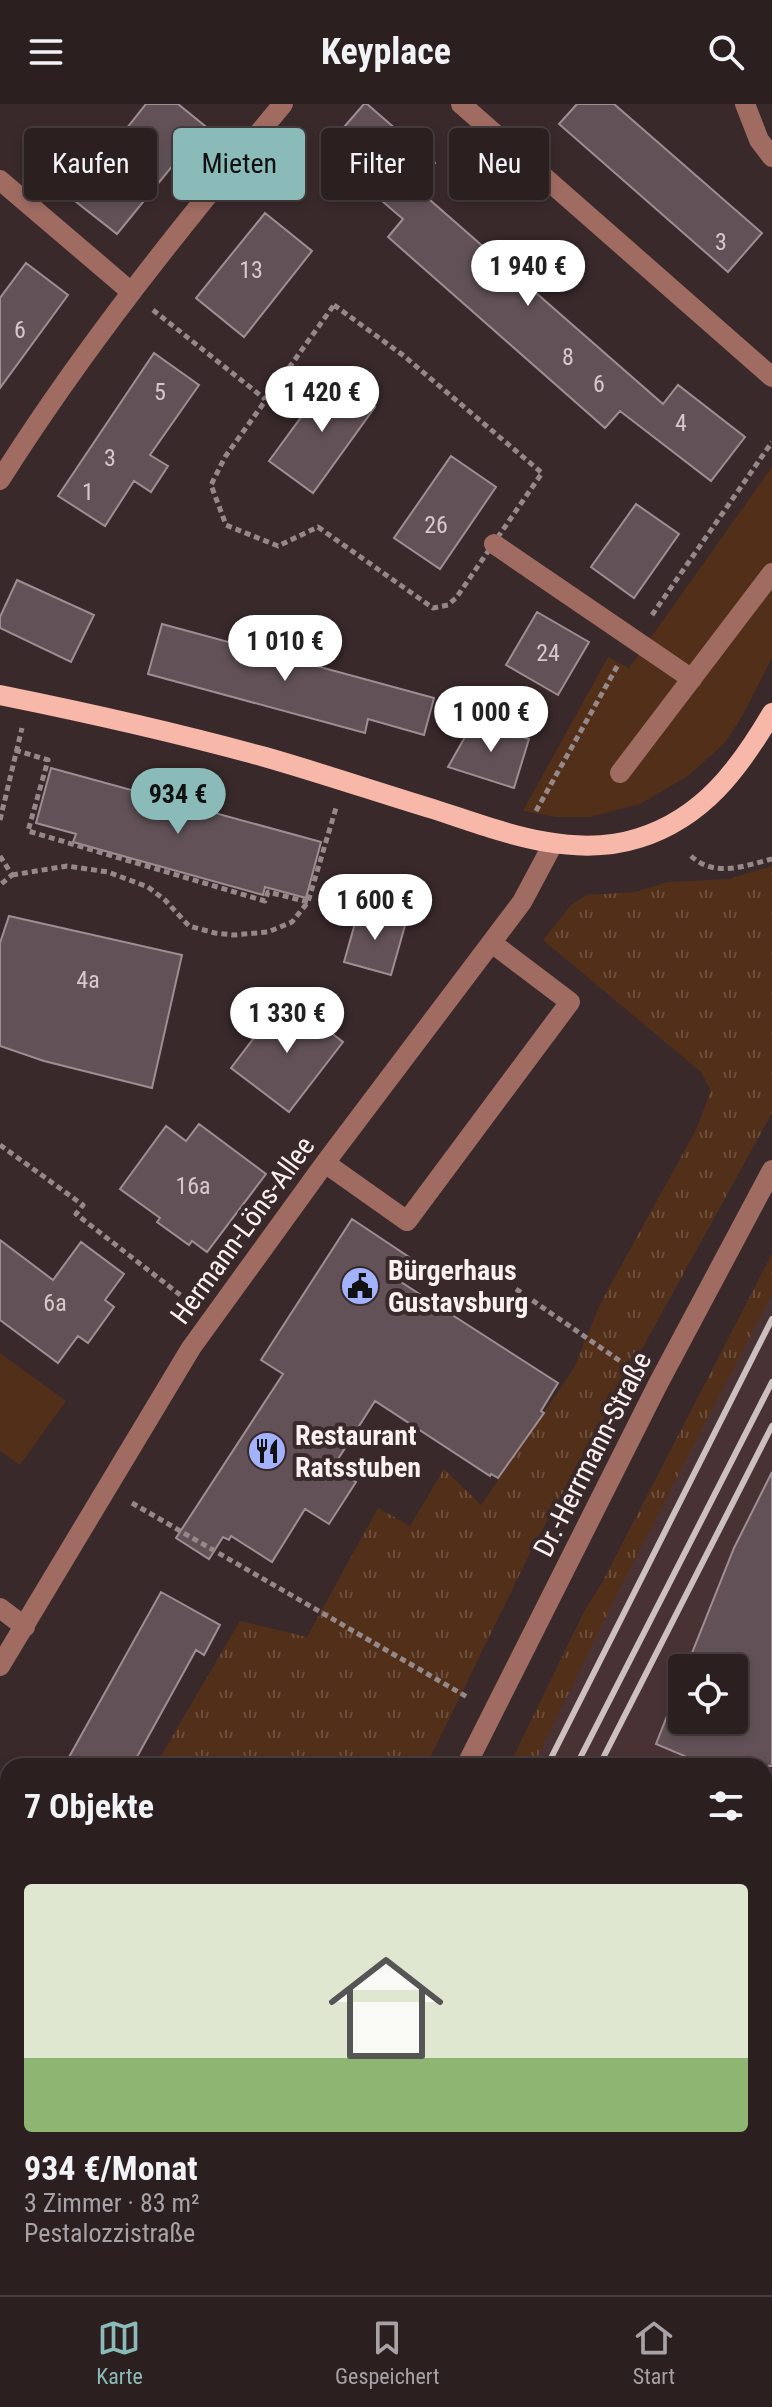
<!DOCTYPE html>
<html lang="de">
<head>
<meta charset="utf-8">
<style>
	body { margin:0; font-family:"Roboto Condensed",sans-serif; background:#332729; color:#f1f3f6; height:100vh; display:flex; flex-direction:column; font-size:30px; white-space:nowrap }
	* { box-sizing:border-box; margin:0 }
	p { font-size:26px; color:#a6a2a5 }
	.icon { flex:none; width:44px; height:44px; fill:none; stroke:currentColor; stroke-width:2; stroke-linecap:round; stroke-linejoin:round }
	.map { position:relative; flex:1; overflow:hidden }
	.drawer { position:absolute; left:0px; top:1654px; width:772px; height:538px; display:flex; flex-direction:column; background:#2b1f20; border-radius:24px 24px 0 0; box-shadow:0 4px 12px #0003,0 0 0 2px #473d3e }
	.drawer>* { flex:none }
	.top-card { position:absolute; left:24px; top:24px; width:724px; height:72px; display:flex; gap:16px }
	.tools { position:absolute; left:668px; top:1550px; display:grid; gap:16px }
	.tools a { display:grid; place-items:center; width:80px; height:80px; border-radius:8px; background:#2b1f20; box-shadow:0 4px 12px #0003,0 0 0 2px #473d3e; font-size:40px }
	.price { position:absolute; translate:-50% -68px; padding:0 18px; border-radius:28px; background:#fff; color:#222; font-size:26px; line-height:52px; filter:drop-shadow(0 2px 4px #0008) }
	.price::after { content:''; position:absolute; left:50%; top:48px; width:24px; height:18px; margin-left:-12px; background:inherit; clip-path:polygon(0 0,100% 0,50% 100%) }
	.price.on { background:#8bbbb9; color:#111 }
	ul { padding:0; list-style:none }
	li { display:grid; align-content:center; gap:16px; height:424px; padding:0 24px }
	li span { display:grid; place-items:center; height:248px; border-radius:8px; color:#555 }
	li>.icon { margin-inline-start:auto }
	span .icon { width:144px; height:144px; fill:#fffc; stroke-width:1 }
	li b { font-size:34px }
	h2 { display:flex; justify-content:space-between; align-items:center; height:96px; padding:0 24px; font-size:34px }
	.chip { padding:0 28px; border-radius:8px; background:#2b1f20; box-shadow:0 4px 12px #0003,0 0 0 2px #473d3e; font-size:28px; line-height:72px }
	.chip.on { background:#8bbbb9; color:#111 }
	header { display:flex; justify-content:space-between; align-items:center; height:104px; padding:0 24px; background:#2b1f20; font-size:36px; font-weight:700 }
	.tabs { display:flex; justify-content:space-around; align-items:center; height:112px; border-top:2px solid #473d3e; background:#2b1f20; font-size:22px; color:#a6a2a5 }
	.tabs a { display:grid; justify-items:center; gap:4px }
	.tabs .on { color:#8bbbb9 }
	.map>svg:first-child { display:block }
</style>
</head>
<body>
<header><svg class="icon" aria-label="menu" viewBox="0 0 24 24"><path d="M4 6h16M4 12h16M4 18h16"/></svg>Keyplace<svg class="icon" aria-label="search" viewBox="0 0 24 24"><circle cx="10" cy="10" r="6"/><path d="M15 15l6 6"/></svg></header>
<div class="map">
<svg width="772" height="2191" viewBox="0 0 772 2191">
	<defs>
		<pattern id="grass-tufts" width="24" height="20" patternUnits="userSpaceOnUse" patternTransform="scale(2)"><rect width="24" height="20" fill="#522f18"/><path d="M3 7l-1-3M5 7V3M7 7l1-3M15 17l-1-3M17 17v-4M19 17l1-3" fill="none" stroke="#6c4e3a"/></pattern>
	</defs>
	<rect width="100%" height="100%" fill="#39292a"/>
	<path fill="#493234" fill-rule="evenodd" d="M772 1150V2191H254L257 2184H764V1662H509L586 1504 602 1479ZM682 1564H734V1616H682Z"/>
	<path fill="url(#grass-tufts)" d="M772 762V1009L534 1441 426 1662H155L240 1517 307 1533 378 1404 410 1422 444 1365 481 1401 574 1264 601 1198 696 1026 711 987 701 968 543 836 571 801 587 791 635 788 668 778 729 775Z
		M772 1150V1190L615 1494 533 1662H509L586 1504 602 1479Z"/>
	<path fill="#522f18" d="M772 363V554L743 611 725 639 688 672 640 700 590 713H557L523 707 608 553 629 564Z
		M0 1249 66 1297 20 1361 0 1347Z"/>
	<path fill="#625258" stroke="#9f8d94" stroke-width="2" d="M146 0H178L205 22 117 130 47 75 83 30 107 49Z
		M364 0H367L435 59 414 82 663 300 678 281 745 333 711 377 620 307 605 324 388 133 403 115 368 85 382 69 338 30Z
		M577 0H614L762 129 728 168 559 20Z
		M265 109 312 147 244 233 196 194Z
		M26 159 68 191 0 284V194Z
		M154 249 199 281 150 351 168 362 151 388 134 377 105 422 58 392Z
		M332 271 375 303 313 389 269 357Z
		M451 352 496 383 440 465 394 434Z
		M636 400 679 430 634 494 591 463Z
		M17 476 94 511 71 558 0 524V513Z
		M537 508 589 538 558 591 506 561Z
		M162 520 434 594 424 631 368 615 365 629 148 570Z
		M474 617 529 635 514 684 448 663Z
		M51 664 321 738 306 794 265 783 263 791 130 754 73 738 76 730 36 719Z
		M359 805 406 818 391 871 344 858Z
		M9 812 182 851 152 984 44 957 0 942V839Z
		M285 893 343 938 289 1008 231 964Z
		M199 1020 266 1070 207 1148 192 1137 189 1141 157 1118 160 1114 120 1085 166 1022 186 1037Z
		M352 1115 415 1157 401 1178 558 1279 541 1307 544 1309 498 1374 491 1370 490 1372 375 1297 333 1363 356 1378 329 1420 305 1405 272 1458 231 1432 229 1436 223 1433 209 1455 176 1434 283 1270 261 1256Z
		M0 1136 53 1176 81 1138 124 1170 105 1196 114 1203 88 1239 78 1232 58 1259 0 1216Z
		M772 1368V1662H708L656 1640 682 1574V1616H734V1564H686L734 1444Z
		M161 1488 220 1521 204 1551 196 1546 132 1662H64Z"/>
	<g fill="none" stroke-linecap="round" stroke-linejoin="round">
		<path stroke="#958888" stroke-width="5" stroke-dasharray="6 4" stroke-linecap="butt" d="M334 201 404 252 542 369 456 494 448 501 433 504 318 423 278 442 226 421 211 381 225 353Z
			M153 206 265 295
			M652 511 772 338
			M15 646 48 656 28 727 265 797 268 788 308 798
			M536 707 619 559
			M0 716 22 624
			M0 752 12 771 0 781
			M691 752C715 774 743 762 772 755
			M12 771 67 762 108 768 148 783 165 796 189 822 215 829 234 831 268 828 292 818 308 798 336 704
			M0 1041 83 1101 76 1110 188 1197
			M516 1185 633 1266
			M132 1399 469 1594"/>
		<path stroke="#a06c62" stroke-width="20" d="M461 0 772 273
			M745 0 759 36 772 53
			M0 76 130 187
			M0 376C84 243 182 121 283 0
			M494 440 692 575
			M620 669 772 469
			M325 1059 407 1117 570 898 492 839
			M0 1504 25 1523
			M0 1562 191 1244 325 1059 522 798 553 740
			M466 1662 658 1280 772 1066
			M0 1945 8 1949
			M0 2108 8 2113
			M204 2191 208 2184"/>
		<path stroke="#f7b7a9" stroke-width="20" d="M0 591C89 609 178 629 265 653 321 669 377 688 433 705 498 726 570 756 639 734 703 714 739 665 772 609"/>
		<path stroke="#cbbfbf" stroke-width="6" d="M547 1662 772 1215
			M576 1662 772 1278
			M599 1662 772 1322
			M300 2191 303 2184
			M328 2191 331 2184
			M357 2191 360 2184"/>
	</g>
	<defs>
		<symbol id="civic-disc" viewBox="-11 -11 22 22"><circle r="9.5" fill="#a3b2fd" stroke="#39292a"/><path d="M-.6-6.5H3V-4.5H.6V-3L4-1V1h2V6H-6V1h2V-1L-.6-3ZM-1.2 2.5V6h2.4V2.5Z" fill="#111"/></symbol>
		<symbol id="restaurant-disc" viewBox="-11 -11 22 22"><circle r="9.5" fill="#a3b2fd" stroke="#39292a"/><path d="M-5-6h1v4h1v-4h1v4h1v-4h1v5L-1.5 .5V6h-2V.5L-5-1ZM5-6V6H3V1.5H1.5Q1.5-4 5-6Z" fill="#111"/></symbol>
	</defs>
	<g fill-rule="evenodd">
		<use href="#civic-disc" x="338" y="1160" width="44" height="44"/>
		<use href="#restaurant-disc" x="245" y="1325" width="44" height="44"/>
	</g>
	<g text-anchor="middle" stroke-width="8" stroke-linejoin="round" paint-order="stroke">
		<g font-size="24" fill="#d6c9cb">
			<text x="721" y="146">3</text>
			<text x="251" y="174">13</text>
			<text x="20" y="234">6</text>
			<text x="568" y="261">8</text>
			<text x="599" y="288">6</text>
			<text x="160" y="296">5</text>
			<text x="681" y="327">4</text>
			<text x="110" y="362">3</text>
			<text x="88" y="396">1</text>
			<text x="436" y="429">26</text>
			<text x="548" y="557">24</text>
			<text x="88" y="884">4a</text>
			<text x="193" y="1090">16a</text>
			<text x="55" y="1207">6a</text>
		</g>
		<g font-size="28" fill="#fcf1f1" stroke="#39292a">
			<text transform="translate(242 1126) rotate(-54)" y="10">Hermann-Löns-Allee</text>
			<text transform="translate(592 1350) rotate(-63)" y="10">Dr.-Herrmann-Straße</text>
		</g>
		<g font-size="28" font-weight="bold" fill="#fcf1f1" stroke="#39292a" text-anchor="start">
			<text x="388" y="1176">Bürgerhaus<tspan x="388" dy="32">Gustavsburg</tspan></text>
			<text x="295" y="1341">Restaurant<tspan x="295" dy="32">Ratsstuben</tspan></text>
		</g>
	</g>
</svg>
<div class="tools">
<a><svg class="icon" aria-label="locate" viewBox="0 0 24 24"><circle cx="12" cy="12" r="6"/><path d="M12 2v4M12 18v4M2 12h4M18 12h4"/></svg></a>
</div>
<b class="price" style="left:528px;top:204px">1 940 €</b>
<b class="price" style="left:322px;top:330px">1 420 €</b>
<b class="price" style="left:285px;top:579px">1 010 €</b>
<b class="price" style="left:491px;top:650px">1 000 €</b>
<b class="price on" style="left:178px;top:732px">934 €</b>
<b class="price" style="left:375px;top:838px">1 600 €</b>
<b class="price" style="left:287px;top:951px">1 330 €</b>
<div class="top-card">
<a class="chip">Kaufen</a>
<a class="chip on">Mieten</a>
<a class="chip">Filter</a>
<a class="chip">Neu</a>
</div>
<section class="drawer">
<h2>7 Objekte<svg class="icon" aria-label="filters" viewBox="0 0 24 24"><path d="M4 7h16M4 17h16"/><circle cx="9" cy="7" r="2"/><circle cx="15" cy="17" r="2"/></svg></h2>
<ul>
<li><span style="background:linear-gradient(#dfe7d0 70%,#8fb573 0)"><svg class="icon" aria-label="home" viewBox="0 0 24 24"><path d="M3 11l9-7 9 7M6 9v11h12V9"/></svg></span><div><b>934 €/Monat</b><p>3 Zimmer · 83 m²</p><p>Pestalozzistraße</p></div></li>
</ul>
</section>
</div>
<nav class="tabs">
<a class="on"><svg class="icon" aria-label="map" viewBox="0 0 24 24"><path d="M3 6l6-2 6 2 6-2v14l-6 2-6-2-6 2zM9 4v14M15 6v14"/></svg>Karte</a>
<a><svg class="icon" aria-label="saved" viewBox="0 0 24 24"><path d="M7 4h10v16l-5-4-5 4z"/></svg>Gespeichert</a>
<a><svg class="icon" aria-label="home" viewBox="0 0 24 24"><path d="M3 11l9-7 9 7M6 9v11h12V9"/></svg>Start</a>
</nav>
</body>
</html>
